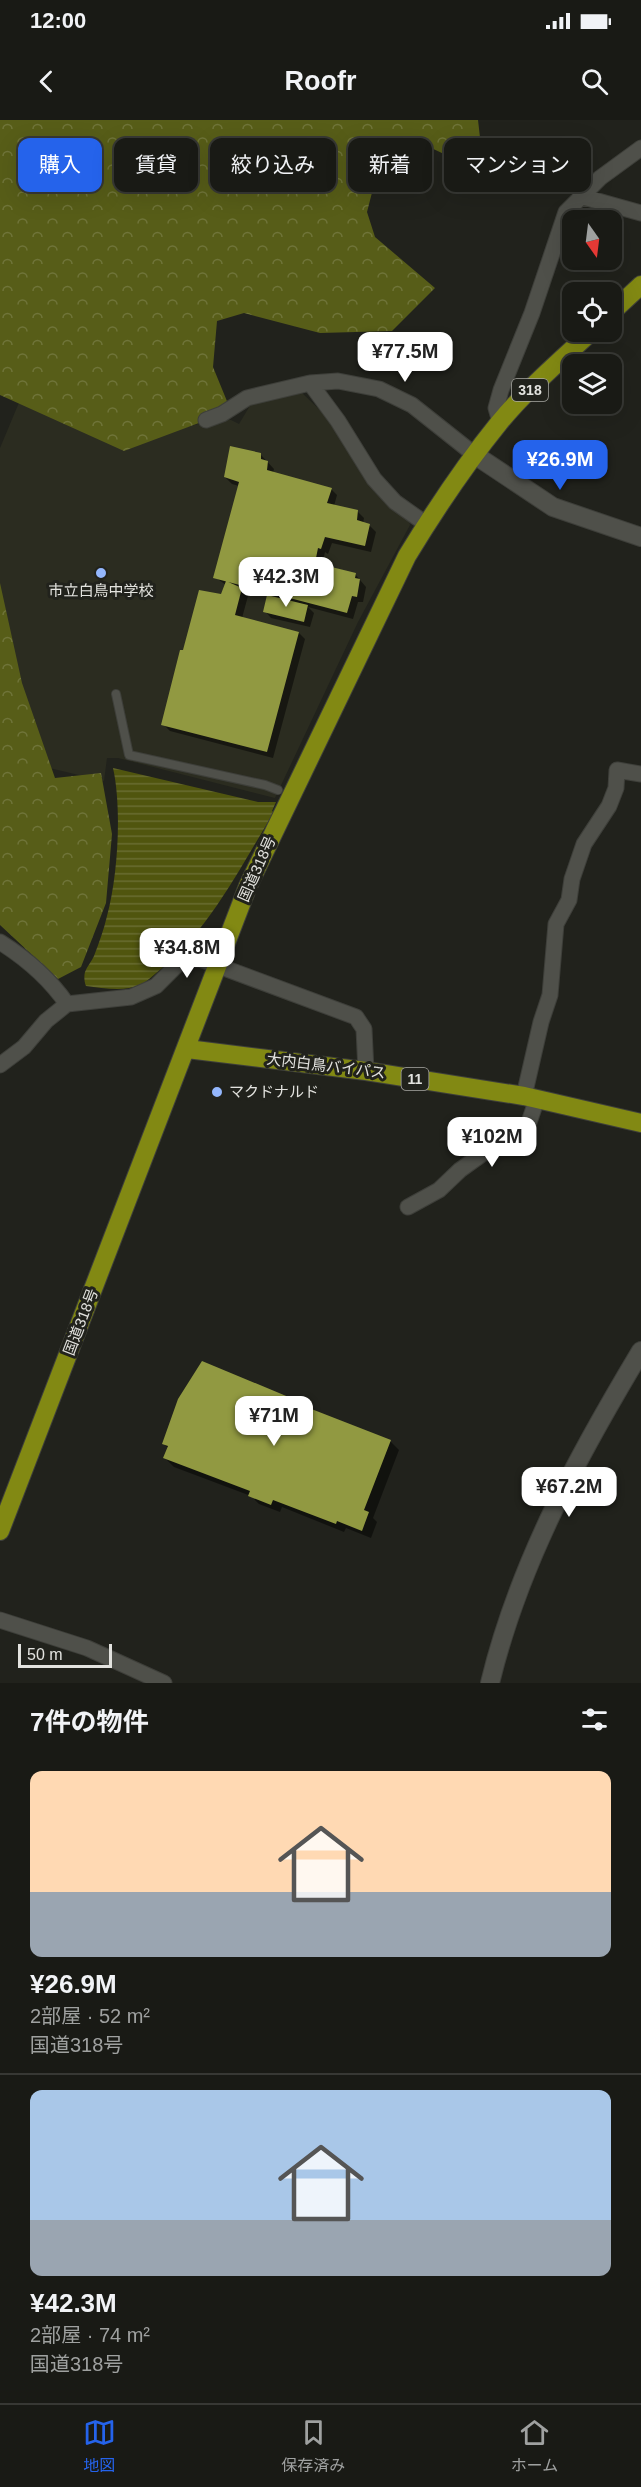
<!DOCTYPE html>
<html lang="ja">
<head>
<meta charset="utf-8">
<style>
	body { margin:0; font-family:Helvetica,"Noto Sans JP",sans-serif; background:#262722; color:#f1f3f6; height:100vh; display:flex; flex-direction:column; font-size:22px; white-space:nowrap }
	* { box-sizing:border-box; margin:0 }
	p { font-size:20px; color:#9fa1a0 }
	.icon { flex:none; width:33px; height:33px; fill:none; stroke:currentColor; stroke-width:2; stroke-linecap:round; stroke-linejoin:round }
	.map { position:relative; height:1563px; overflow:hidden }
	.sheet { display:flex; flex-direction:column; background:#191a15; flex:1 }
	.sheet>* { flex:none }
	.top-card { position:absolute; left:18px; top:18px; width:606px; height:54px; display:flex; gap:12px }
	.needle { width:39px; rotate:166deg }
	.controls { position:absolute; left:562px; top:90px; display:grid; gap:12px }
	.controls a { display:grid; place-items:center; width:60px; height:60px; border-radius:12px; background:#191a15; box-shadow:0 6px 24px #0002,0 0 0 2px #373834; font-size:30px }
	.scale { position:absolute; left:18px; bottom:15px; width:94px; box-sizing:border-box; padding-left:6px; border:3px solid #e3e3df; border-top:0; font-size:16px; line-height:21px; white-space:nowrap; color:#e3e3df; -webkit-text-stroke:4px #21221c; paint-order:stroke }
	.price { position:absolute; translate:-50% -51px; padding:0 14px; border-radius:12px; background:#fff; color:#222; font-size:20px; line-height:39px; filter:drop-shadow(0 2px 3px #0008) }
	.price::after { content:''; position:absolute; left:50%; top:36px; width:18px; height:14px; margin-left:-9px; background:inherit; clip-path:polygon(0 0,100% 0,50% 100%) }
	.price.active { background:#2563eb; color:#fff }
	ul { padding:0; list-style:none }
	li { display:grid; align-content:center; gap:12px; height:318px; padding:0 30px }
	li+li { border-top:2px solid #373834 }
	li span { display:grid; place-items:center; height:186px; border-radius:12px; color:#555 }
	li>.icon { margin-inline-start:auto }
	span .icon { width:108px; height:108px; fill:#fffc; stroke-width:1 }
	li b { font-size:26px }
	h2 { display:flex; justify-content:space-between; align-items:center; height:72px; padding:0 30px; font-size:26px }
	.tag { padding:0 21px; border-radius:12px; background:#191a15; box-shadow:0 6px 24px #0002,0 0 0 2px #373834; font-size:21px; line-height:54px }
	.tag.active { background:#2563eb; color:#fff }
	.status { display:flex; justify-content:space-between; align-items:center; height:42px; padding:0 30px; background:#191a15; direction:ltr }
	.status svg { height:16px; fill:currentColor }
	header { display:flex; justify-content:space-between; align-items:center; height:78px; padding:0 30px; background:#191a15; font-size:27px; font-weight:800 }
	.tabs { display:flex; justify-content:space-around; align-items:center; height:84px; border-top:2px solid #373834; background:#191a15; font-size:16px; color:#9fa1a0 }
	.tabs a { display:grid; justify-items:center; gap:3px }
	.tabs .active { color:#2563eb }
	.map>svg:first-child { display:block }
</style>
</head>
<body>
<div class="status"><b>12:00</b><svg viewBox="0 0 49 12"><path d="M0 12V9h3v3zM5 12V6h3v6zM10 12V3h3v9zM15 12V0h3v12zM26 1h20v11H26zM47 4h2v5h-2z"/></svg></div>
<header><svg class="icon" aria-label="back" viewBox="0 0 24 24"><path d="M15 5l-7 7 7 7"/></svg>Roofr<svg class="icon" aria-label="search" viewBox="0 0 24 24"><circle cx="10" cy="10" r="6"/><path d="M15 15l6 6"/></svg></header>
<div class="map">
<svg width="641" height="1563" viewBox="0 0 641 1563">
	<defs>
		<pattern id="forest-crowns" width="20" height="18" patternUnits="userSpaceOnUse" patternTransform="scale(1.5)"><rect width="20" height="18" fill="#575d18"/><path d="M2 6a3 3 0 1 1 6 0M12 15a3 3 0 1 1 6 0" fill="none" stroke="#6f7439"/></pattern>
		<pattern id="water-rules" width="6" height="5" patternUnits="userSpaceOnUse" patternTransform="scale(1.5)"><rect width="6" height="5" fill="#50550e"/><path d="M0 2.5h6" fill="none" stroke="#696d31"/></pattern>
	</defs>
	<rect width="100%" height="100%" fill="#21221c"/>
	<path fill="#2b2c20" d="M301 272 323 293 387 384 408 397 410 405 358 502 275 678 118 638H107L104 661 41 646 0 512V328L23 273 153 316 221 298 231 300 239 304 251 284Z"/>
	<path fill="url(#forest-crowns)" d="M0 0H478L484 53 425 25 376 57 367 92 375 117 435 168 392 211 320 213 244 193 217 201 213 247 231 291 124 331 0 275Z
		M0 463 22 563 55 658 101 653 112 714 106 783 81 847 58 859 0 805Z"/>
	<path fill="url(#water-rules)" d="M113 648 258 682H276L272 691 274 692C240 748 207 814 155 854 150 858 145 863 140 865 124 872 103 868 86 866 84 861 84 856 85 852 87 846 92 841 94 836 99 823 104 809 107 796 118 756 122 688 113 648Z"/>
	<path fill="#0007" d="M261 335 274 349 273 353 331 369 337 375 334 386 358 392 364 398 363 403 369 405 376 412 371 432 332 423 328 434 325 432 322 446 355 454 366 467 363 482H358L353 499 308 487 314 493 310 507 271 498 265 491 268 476 241 469 248 476 242 498 299 513 305 519 273 638 170 611 163 604 185 532 222 476 226 465 215 457 239 366 232 364 225 357Z
		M296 1285 391 1322 399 1330 373 1398 377 1402 371 1418 346 1408 344 1412 282 1387 280 1392 259 1384 251 1376 174 1347 165 1338 169 1329 164 1324Z"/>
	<path fill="#919941" d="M230 326 261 333V339L268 341 267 350 332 368 327 383 358 390 357 400 370 404 365 426 325 417 321 429 318 428 315 443 356 453 355 458 360 459 357 477 352 476 347 493 213 458 239 362 224 357Z
		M226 461 242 468 235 495 299 512 267 632 161 605 180 530H183L199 470 221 474Z
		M267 475 308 485 304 502 263 492Z
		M202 1241 291 1278 296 1283 391 1320 364 1390 369 1392 362 1411 337 1401 336 1404 273 1380 271 1385 248 1376 250 1371 163 1338 168 1326 162 1324 178 1279Z"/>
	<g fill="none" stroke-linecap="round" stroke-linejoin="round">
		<defs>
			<path id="service" d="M116 574 129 635 265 665 278 670"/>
			<path id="minor" d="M580 76 641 93
				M310 263 338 261 379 269 412 285 475 335
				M206 300 222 294 247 278 310 263 338 301 374 359 395 382 426 404
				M500 302 496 288 501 270 532 193 566 92 600 58 641 28
				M0 822C27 839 49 858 67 884
				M0 945 24 927 46 901 67 884 131 877 156 866 177 845 190 839H200L356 897 364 909 366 951
				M524 976 541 902 550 875 556 804 569 780 572 759 584 724 609 686 616 668 617 650 641 654
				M408 1087 439 1070 460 1050 506 1017 527 1008 537 979
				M0 1500 87 1528 164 1563"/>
			<path id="tertiary" d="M475 335 553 387 641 417
				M490 1563C519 1443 578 1336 641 1231"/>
			<path id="trunk" d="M612 192 641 165
				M187 929 366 951 524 976 641 1003
				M0 1411 248 766 407 436C435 390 465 345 499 303 526 270 560 241 591 212"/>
		</defs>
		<use href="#service" stroke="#3e3f3a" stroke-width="10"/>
		<use href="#minor" stroke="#3e3f3a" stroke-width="17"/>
		<use href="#tertiary" stroke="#3e3f3a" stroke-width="20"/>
		<use href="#trunk" stroke="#3e3f3a" stroke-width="20"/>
		<use href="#service" stroke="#4f504a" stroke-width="8"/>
		<use href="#minor" stroke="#4f504a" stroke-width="15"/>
		<use href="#tertiary" stroke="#4f504a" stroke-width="18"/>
		<use href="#trunk" stroke="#828913" stroke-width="18"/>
	</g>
	<g fill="#94b7fd" stroke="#21221c" stroke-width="2">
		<circle cx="101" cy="453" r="6"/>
		<circle cx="217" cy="972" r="6"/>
	</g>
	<g text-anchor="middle" stroke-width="6" stroke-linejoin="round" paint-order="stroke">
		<g fill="#21221c" stroke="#a9a9a4" stroke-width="1.5">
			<rect x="512" y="259" width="36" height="22" rx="4.5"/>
			<rect x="401.5" y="948" width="27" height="22" rx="4.5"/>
		</g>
		<g font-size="14" font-weight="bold" fill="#e3e3df">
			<text x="530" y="275">318</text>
			<text x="415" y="964">11</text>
		</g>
		<g font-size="15" fill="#e3e3df" stroke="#21221c">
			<text x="101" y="476">市立白鳥中学校</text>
			<text x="229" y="977" text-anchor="start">マクドナルド</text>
		</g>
		<g font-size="15" fill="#e3e3df" stroke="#21221c">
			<text transform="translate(257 749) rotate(-66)" y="5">国道318号</text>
			<text transform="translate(326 946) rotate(7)" y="5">大内白鳥バイパス</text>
			<text transform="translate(81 1202) rotate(-69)" y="5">国道318号</text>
		</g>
	</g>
</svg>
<div class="controls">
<a><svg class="needle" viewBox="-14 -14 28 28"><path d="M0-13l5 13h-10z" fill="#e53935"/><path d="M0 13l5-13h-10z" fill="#9fa1a0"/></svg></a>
<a><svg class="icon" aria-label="locate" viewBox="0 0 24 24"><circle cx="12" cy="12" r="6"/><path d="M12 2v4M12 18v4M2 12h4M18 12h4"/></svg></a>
<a><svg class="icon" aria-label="layers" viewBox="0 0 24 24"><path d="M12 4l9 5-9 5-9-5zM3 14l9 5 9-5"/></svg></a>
</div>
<div class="scale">50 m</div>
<b class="price" style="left:405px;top:263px">¥77.5M</b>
<b class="price active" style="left:560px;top:371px">¥26.9M</b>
<b class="price" style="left:286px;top:488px">¥42.3M</b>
<b class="price" style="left:187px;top:859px">¥34.8M</b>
<b class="price" style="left:492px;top:1048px">¥102M</b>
<b class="price" style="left:274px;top:1327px">¥71M</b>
<b class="price" style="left:569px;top:1398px">¥67.2M</b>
<div class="top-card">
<a class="tag active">購入</a>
<a class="tag">賃貸</a>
<a class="tag">絞り込み</a>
<a class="tag">新着</a>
<a class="tag">マンション</a>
</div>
</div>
<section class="sheet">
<h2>7件の物件<svg class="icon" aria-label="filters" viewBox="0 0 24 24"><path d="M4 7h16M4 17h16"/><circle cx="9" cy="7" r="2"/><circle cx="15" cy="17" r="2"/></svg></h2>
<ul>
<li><span style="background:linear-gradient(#ffd9b3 65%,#9aa5b1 0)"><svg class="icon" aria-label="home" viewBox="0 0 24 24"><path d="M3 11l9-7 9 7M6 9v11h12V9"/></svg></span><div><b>¥26.9M</b><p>2部屋 · 52 m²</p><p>国道318号</p></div></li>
<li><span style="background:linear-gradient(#a9c7e8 70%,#9aa5b1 0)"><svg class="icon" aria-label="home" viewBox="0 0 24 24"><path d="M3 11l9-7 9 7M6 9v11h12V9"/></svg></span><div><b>¥42.3M</b><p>2部屋 · 74 m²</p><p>国道318号</p></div></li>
</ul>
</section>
<nav class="tabs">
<a class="active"><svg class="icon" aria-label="map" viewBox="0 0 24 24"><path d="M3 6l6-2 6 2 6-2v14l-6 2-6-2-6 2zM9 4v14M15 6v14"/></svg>地図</a>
<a><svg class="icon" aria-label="saved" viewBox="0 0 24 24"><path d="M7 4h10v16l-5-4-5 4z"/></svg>保存済み</a>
<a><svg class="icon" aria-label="home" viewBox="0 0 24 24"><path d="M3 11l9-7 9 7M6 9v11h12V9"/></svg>ホーム</a>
</nav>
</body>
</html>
